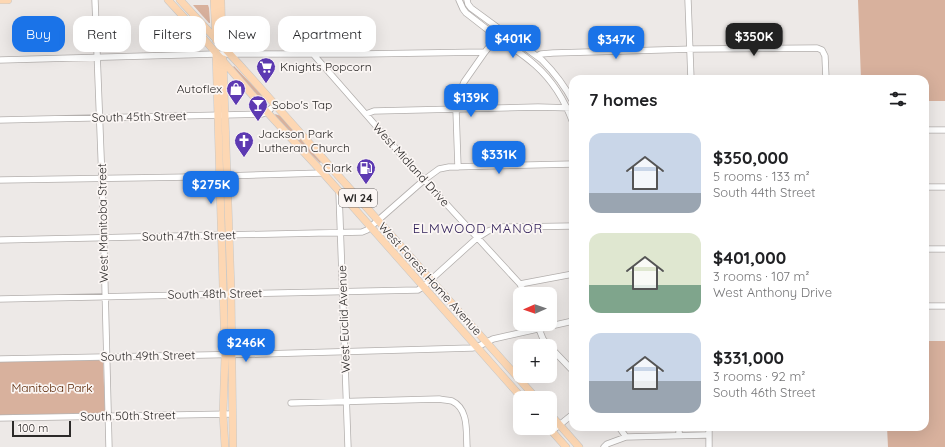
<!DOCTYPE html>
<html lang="en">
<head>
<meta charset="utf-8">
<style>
	body { margin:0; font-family:Quicksand,sans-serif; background:#f2f2f2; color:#202124; height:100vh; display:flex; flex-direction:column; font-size:15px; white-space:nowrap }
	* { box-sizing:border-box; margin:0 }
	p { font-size:13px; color:#757577 }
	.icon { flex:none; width:22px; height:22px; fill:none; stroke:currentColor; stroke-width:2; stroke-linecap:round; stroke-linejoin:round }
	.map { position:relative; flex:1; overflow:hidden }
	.panel { position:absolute; left:569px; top:75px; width:360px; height:356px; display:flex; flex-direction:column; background:#fff; border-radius:12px; box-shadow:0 4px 16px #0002 }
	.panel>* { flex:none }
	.banner { position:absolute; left:12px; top:16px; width:380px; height:36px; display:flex; gap:8px }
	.needle { width:26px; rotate:268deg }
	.buttons { position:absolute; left:513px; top:287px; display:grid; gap:8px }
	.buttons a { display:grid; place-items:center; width:44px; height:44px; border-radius:8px; background:#fff; box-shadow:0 4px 16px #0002; font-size:20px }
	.scale { position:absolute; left:12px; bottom:10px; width:59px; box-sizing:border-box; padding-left:4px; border:2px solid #2c2a29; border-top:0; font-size:11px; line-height:14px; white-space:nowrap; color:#2c2a29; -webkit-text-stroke:3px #fbf6f4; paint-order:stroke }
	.price { position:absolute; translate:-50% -34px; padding:0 9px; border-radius:8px; background:#1a73e8; color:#fff; font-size:13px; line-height:26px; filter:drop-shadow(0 1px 2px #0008) }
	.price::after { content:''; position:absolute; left:50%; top:24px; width:12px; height:9px; margin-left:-6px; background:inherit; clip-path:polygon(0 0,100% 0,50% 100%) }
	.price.on { background:#222; color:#fff }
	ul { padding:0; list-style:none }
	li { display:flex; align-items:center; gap:12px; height:100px; padding:0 20px }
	li span { display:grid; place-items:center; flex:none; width:112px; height:80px; border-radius:12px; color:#555 }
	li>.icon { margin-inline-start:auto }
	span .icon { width:48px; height:48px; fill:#fffc; stroke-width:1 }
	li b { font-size:17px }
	h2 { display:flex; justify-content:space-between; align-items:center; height:48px; padding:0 20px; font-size:17px }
	.chip { padding:0 14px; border-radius:12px; background:#fff; box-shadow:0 4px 16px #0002; font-size:14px; line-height:36px }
	.chip.on { background:#1a73e8; color:#fff }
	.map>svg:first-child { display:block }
</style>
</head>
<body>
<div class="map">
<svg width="945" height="447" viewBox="0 0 945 447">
	<rect width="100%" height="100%" fill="#ede9e7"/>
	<path fill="#d8b19d" d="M858 0H945V101H925V79H861Z
		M193 5H208L209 8 210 23H209Z
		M234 66 267 100V103L265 105 233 67Z
		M275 114 281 116 321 162 320 163 299 143 276 117Z
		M925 341H945V447H888L887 427H925Z
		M103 360 105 413 0 415V362Z"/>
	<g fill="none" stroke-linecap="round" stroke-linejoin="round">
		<defs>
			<path id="minor" d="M95 0 103 207 109 447
				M459 0 463 9 466 13C478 22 490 32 503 41 514 49 525 56 535 65 552 80 565 101 573 123
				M467 0 468 4 471 8 542 60C554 72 565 86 573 102
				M688 0 691 79
				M313 54 405 159 520 284 525 294
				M537 56 541 54 553 53 695 49 817 48 822 50 825 56 826 79
				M0 60 216 54H362L485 52 502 30
				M366 114 374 111 538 107 573 108
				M0 120 262 114 267 112 275 105
				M925 130H945
				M458 167 456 110 458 97 464 82 485 52
				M0 180 191 177 323 173 330 167
				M925 187H945
				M339 192 348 447
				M0 240 362 232 367 230 424 180 439 169 449 167 573 164
				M925 249H945
				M520 284 573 274
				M0 299 418 290 424 286 477 238 488 231 494 229 501 227 573 226
				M925 306H945
				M539 329 543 339 549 346
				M550 347 573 371
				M0 359 261 354 472 348 477 347 493 339 573 321
				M291 403 439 399C443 400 448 400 452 401 469 409 466 432 467 447
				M0 418 232 414
				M619 427 626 437
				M679 427V435
				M709 427V447
				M552 431 573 414
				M604 447 607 444 626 437 706 435"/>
			<path id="major" d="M0 0H8
				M168 0 204 39 267 112 323 173 522 398
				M180 0 239 64 536 398
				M214 0 216 40
				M221 0 222 47
				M216 52 225 355 223 414 225 447
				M223 59 231 289 233 447
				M550 414 579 447
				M549 428 566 447"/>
		</defs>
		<use href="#minor" stroke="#b3afad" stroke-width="7"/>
		<use href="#major" stroke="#c8c8c7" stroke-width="8"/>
		<use href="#minor" stroke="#fff" stroke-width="5.5"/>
		<use href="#major" stroke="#fdd7b3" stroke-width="7"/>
	</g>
	<defs>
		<symbol id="supermarket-pin" viewBox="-11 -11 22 30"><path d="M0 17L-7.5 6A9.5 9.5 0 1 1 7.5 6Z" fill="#5d3ab2" stroke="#fbf6f4"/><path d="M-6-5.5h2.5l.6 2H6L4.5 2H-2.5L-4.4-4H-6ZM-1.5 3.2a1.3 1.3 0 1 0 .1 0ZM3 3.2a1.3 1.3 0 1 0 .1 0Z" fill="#fff"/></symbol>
		<symbol id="shop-pin" viewBox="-11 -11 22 30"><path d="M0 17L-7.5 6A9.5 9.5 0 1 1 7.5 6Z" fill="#5d3ab2" stroke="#fbf6f4"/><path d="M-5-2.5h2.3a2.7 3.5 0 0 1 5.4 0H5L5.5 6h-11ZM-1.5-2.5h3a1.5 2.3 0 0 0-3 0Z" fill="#fff"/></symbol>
		<symbol id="bar-pin" viewBox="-11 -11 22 30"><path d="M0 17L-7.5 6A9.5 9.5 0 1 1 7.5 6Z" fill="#5d3ab2" stroke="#fbf6f4"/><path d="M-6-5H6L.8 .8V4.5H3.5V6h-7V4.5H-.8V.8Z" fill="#fff"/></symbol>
		<symbol id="church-pin" viewBox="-11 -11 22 30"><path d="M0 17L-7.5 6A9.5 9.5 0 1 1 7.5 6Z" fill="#5d3ab2" stroke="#fbf6f4"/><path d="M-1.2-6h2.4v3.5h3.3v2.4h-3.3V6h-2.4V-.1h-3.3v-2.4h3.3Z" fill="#fff"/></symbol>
		<symbol id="fuel-pin" viewBox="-11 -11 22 30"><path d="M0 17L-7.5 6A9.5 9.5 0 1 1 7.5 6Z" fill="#5d3ab2" stroke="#fbf6f4"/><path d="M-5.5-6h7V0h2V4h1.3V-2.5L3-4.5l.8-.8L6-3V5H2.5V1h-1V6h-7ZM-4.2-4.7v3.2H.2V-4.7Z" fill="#fff"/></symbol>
	</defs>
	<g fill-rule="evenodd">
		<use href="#supermarket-pin" x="255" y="56" width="22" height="30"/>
		<use href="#shop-pin" x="225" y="78" width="22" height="30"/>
		<use href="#bar-pin" x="247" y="94" width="22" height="30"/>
		<use href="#church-pin" x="233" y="130" width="22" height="30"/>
		<use href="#fuel-pin" x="355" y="157" width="22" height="30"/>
	</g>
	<g text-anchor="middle" stroke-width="3.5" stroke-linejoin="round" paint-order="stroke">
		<rect fill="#fbf6f4" stroke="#6a6766" stroke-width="1" x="339" y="189" width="38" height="18" rx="3"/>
		<g font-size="11" font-weight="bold" fill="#2c2a29">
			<text x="358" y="202">WI 24</text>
		</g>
		<g font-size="12" fill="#2c2a29" stroke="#fbf6f4" text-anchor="start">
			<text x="280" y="71">Knights Popcorn</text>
			<text x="222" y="93" text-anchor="end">Autoflex</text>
			<text x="272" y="109">Sobo's Tap</text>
			<text x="258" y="138">Jackson Park<tspan x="258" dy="14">Lutheran Church</tspan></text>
			<text x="352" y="172" text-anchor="end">Clark</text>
		</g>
		<g font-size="12" fill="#2c2a29" stroke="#fbf6f4">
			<text transform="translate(139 117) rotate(-1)" y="4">South 45th Street</text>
			<text transform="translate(411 165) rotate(48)" y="4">West Midland Drive</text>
			<text transform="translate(103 223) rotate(-91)" y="4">West Manitoba Street</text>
			<text transform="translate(189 236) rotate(-1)" y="4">South 47th Street</text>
			<text transform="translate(430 279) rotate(48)" y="4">West Forest Home Avenue</text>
			<text transform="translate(215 294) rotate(-1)" y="4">South 48th Street</text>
			<text transform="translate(344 319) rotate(-92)" y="4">West Euclid Avenue</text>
			<text transform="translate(148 356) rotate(-1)" y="4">South 49th Street</text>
			<text transform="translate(128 416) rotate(-1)" y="4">South 50th Street</text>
		</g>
		<g font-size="12" fill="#582301" stroke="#fbf6f4">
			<text x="52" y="392">Manitoba Park</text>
		</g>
		<g font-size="13" letter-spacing="1" fill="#2c1c56" stroke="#fbf6f4">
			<text x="478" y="233">ELMWOOD MANOR</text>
		</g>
	</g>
</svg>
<div class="buttons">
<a><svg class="needle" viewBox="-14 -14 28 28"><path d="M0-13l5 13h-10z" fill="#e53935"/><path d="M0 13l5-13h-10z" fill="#757577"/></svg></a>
<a>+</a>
<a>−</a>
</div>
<div class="scale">100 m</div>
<b class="price on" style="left:754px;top:57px">$350K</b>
<b class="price" style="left:513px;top:59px">$401K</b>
<b class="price" style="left:616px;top:60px">$347K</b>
<b class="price" style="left:471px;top:118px">$139K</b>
<b class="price" style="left:499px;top:175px">$331K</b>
<b class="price" style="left:211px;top:205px">$275K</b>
<b class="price" style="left:246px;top:363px">$246K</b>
<div class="banner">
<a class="chip on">Buy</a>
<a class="chip">Rent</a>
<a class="chip">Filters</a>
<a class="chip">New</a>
<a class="chip">Apartment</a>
</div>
<section class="panel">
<h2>7 homes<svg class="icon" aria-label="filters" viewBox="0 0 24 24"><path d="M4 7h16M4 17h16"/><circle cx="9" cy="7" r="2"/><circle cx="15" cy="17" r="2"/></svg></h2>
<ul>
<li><span style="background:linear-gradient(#c9d6e8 75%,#9aa5b1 0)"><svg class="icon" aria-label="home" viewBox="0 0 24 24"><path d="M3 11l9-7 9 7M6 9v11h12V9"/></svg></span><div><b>$350,000</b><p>5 rooms · 133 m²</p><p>South 44th Street</p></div></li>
<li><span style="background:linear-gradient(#dfe7d0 65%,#7fa58c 0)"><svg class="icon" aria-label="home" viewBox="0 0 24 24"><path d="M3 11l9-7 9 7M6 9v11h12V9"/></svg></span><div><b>$401,000</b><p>3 rooms · 107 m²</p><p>West Anthony Drive</p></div></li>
<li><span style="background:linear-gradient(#c9d6e8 60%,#9aa5b1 0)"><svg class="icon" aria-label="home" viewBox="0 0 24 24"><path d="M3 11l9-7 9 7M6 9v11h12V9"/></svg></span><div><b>$331,000</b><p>3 rooms · 92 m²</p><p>South 46th Street</p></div></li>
</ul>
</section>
</div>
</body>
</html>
